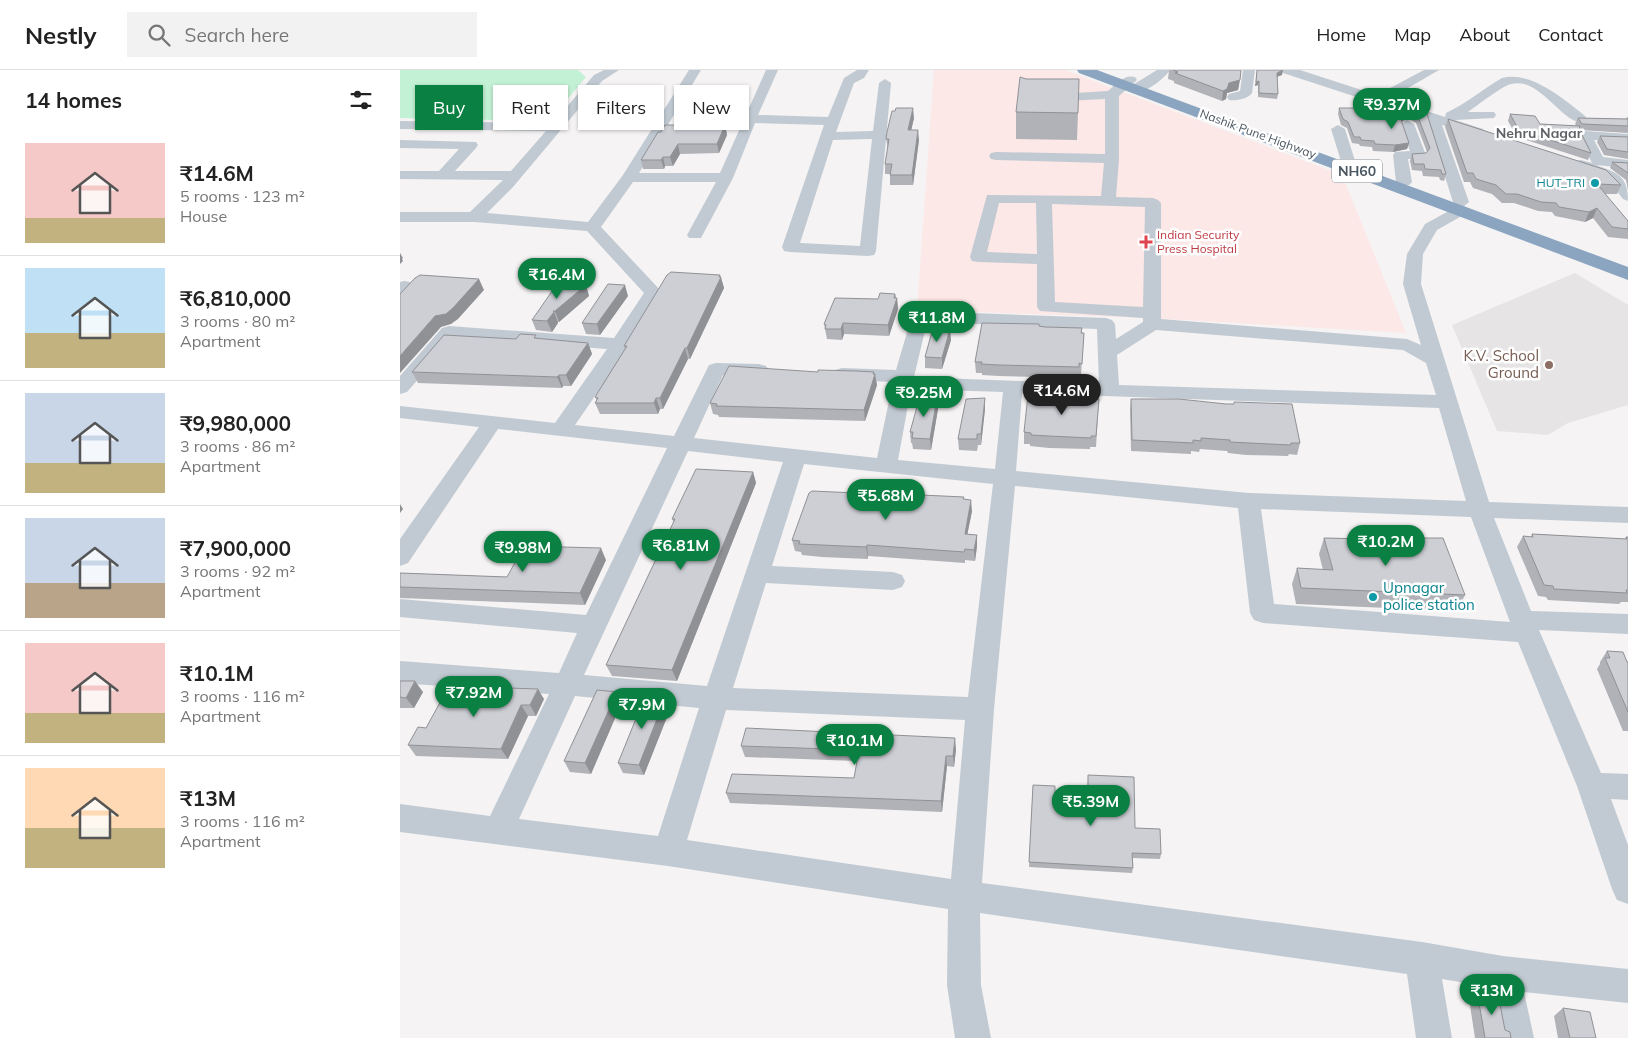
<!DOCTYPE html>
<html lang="en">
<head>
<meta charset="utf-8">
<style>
	body { margin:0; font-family:Mulish,sans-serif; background:#f2f2f2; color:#222; height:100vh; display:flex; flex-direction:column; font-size:19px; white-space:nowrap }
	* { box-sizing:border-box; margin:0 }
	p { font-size:16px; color:#767676 }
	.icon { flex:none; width:28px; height:28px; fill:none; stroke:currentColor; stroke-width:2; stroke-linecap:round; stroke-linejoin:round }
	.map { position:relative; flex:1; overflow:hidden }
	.side { display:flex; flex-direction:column; background:#fff; width:400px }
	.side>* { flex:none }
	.top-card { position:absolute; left:15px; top:15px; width:475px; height:45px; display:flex; gap:10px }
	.price { position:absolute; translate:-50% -42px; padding:0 11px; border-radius:18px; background:#0b8043; color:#fff; font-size:16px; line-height:32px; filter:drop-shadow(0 1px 2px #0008) }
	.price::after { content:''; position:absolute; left:50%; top:30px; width:15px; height:11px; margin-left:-8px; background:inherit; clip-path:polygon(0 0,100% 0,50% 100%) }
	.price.active { background:#222; color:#fff }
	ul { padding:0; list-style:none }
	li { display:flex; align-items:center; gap:15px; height:125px; padding:0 25px }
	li+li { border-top:1px solid #e0e0e0 }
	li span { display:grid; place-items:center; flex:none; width:140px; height:100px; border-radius:0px; color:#555 }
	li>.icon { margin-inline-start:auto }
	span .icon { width:60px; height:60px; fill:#fffc; stroke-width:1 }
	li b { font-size:21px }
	h2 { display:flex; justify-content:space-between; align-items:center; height:60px; padding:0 25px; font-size:21px }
	.pill { padding:0 18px; border-radius:0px; background:#fff; box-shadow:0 1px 4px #0004; font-size:18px; line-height:45px }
	.pill.active { background:#0b8043; color:#fff }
	header { display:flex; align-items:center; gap:30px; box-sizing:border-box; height:70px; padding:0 25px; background:#fff; border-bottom:1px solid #e0e0e0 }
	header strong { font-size:24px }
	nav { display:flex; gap:28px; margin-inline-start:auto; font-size:18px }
	.search { width:350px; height:45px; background:#f2f2f2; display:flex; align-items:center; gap:12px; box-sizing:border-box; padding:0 18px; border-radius:0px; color:#767676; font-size:19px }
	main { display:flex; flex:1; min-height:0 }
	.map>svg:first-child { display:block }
</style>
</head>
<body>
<header>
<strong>Nestly</strong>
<div class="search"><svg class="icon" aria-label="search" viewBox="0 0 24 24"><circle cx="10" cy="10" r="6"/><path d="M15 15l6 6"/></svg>Search here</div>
<nav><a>Home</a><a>Map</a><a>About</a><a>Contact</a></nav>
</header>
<main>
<section class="side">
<h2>14 homes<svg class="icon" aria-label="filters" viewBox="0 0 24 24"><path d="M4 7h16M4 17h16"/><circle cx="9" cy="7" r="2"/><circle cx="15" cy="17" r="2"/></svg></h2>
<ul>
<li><span style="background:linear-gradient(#f6c9c9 75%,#c2b280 0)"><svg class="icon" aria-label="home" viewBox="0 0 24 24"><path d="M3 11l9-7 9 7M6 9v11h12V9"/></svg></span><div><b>₹14.6M</b><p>5 rooms · 123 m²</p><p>House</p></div></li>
<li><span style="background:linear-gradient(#bfe0f5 65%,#c2b280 0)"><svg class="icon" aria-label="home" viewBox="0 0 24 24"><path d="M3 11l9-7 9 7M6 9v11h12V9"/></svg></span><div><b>₹6,810,000</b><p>3 rooms · 80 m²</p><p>Apartment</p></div></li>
<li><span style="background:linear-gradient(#c9d6e8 70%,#c2b280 0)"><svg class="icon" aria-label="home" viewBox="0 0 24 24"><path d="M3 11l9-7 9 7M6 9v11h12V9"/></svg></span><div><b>₹9,980,000</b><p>3 rooms · 86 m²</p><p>Apartment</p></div></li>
<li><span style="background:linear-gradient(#c9d6e8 65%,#b9a48a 0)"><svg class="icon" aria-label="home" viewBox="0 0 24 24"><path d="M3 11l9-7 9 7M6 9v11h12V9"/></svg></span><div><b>₹7,900,000</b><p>3 rooms · 92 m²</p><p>Apartment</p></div></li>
<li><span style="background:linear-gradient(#f6c9c9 70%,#c2b280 0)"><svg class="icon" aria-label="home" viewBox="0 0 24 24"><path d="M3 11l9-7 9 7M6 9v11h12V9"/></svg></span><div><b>₹10.1M</b><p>3 rooms · 116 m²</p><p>Apartment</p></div></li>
<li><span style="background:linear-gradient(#ffd9b3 60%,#c2b280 0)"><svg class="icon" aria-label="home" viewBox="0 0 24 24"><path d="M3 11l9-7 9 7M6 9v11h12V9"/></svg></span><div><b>₹13M</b><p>3 rooms · 116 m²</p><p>Apartment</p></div></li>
</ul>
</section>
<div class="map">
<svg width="1228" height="968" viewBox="0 0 1228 968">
	<rect width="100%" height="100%" fill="#f5f3f3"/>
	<path fill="#e6e4e5" d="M1175 203 1228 235V335L1168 353 1148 365 1097 361 1052 255Z"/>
	<path fill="#fce8e6" d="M534 0H665L942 105 1006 263 751 248 517 240Z"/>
	<path fill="#c3f1d5" d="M0 0H178L186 7 149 51 0 48Z"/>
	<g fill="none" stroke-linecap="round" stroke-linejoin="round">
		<path fill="#c1cad2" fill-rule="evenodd" d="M204 0H219L202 11 113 117 87 143 188 152 223 105 289 0H301L239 103H320L366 0H378L358 45 428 47 444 8 457 0H469L464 8 454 13 436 62 473 61 479 13 485 9 491 13 476 181 474 185 468 186 390 182 384 181 382 177 424 55 355 53 333 108 301 168H289L287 165 316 112H233L201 157 262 222 217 294 175 355 274 366 309 295 316 293 359 294 366 296 369 300 366 304 359 306 323 305 294 368 477 388 493 312 442 310 435 308 432 304 435 300 442 298 496 300 513 242 519 241 706 248 712 250 715 254 716 269 743 252V248L640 241 637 237V194L578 192 572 191 570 187 587 125 701 126 704 93 596 90 591 89 589 86 591 83 596 82 705 84V29L647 32 640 28 642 25 708 21C716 14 724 4 735 7L737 10 719 26V89L716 127 753 128 758 130 761 133V249L1007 269 1021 275 1003 214 1007 184 1025 154 1058 136 1053 132 1027 50 883 3 881 0H900L977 25 1024 0H1039L989 29 1045 47 1046 43C1066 34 1083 19 1102 8 1130 0 1165 30 1185 46L1187 49 1185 52C1163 57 1141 6 1111 14 1102 16 1078 35 1068 42H1094L1096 45 1094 48 1055 50 1083 59 1085 62 1083 65 1078 66 1042 55 1069 132 1064 136 1069 140 1067 143 1037 160 1023 184 1021 214 1089 432 1228 437V453L1094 448 1131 541 1228 544V564L1139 560 1201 703 1228 704V730L1211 729 1228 775V834L1217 830 1212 819 1177 716 1118 572 863 553 854 550 850 543 838 438 615 416 594 639 582 813 1022 872 1103 886 1228 899V933L1124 922 1134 968H1098L1089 917 1042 909 1052 968H1016L1007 904 580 843 581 915 591 968H555L547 915 548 839 268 796 0 762V734L90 746 149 624 0 613V591L159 603 177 563 0 547V529L186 545 267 378 98 359 8 493 0 496V469L79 357 0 348V336L155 353 207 279 54 268 7 322 0 324V306L42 258 49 256 214 268 244 223 187 161 74 152H0V142H70L103 110 0 109V101H39L59 79 0 78V70L76 72 78 75 76 78 55 101H111L146 61 0 59V51L153 53 194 5ZM472 69 460 176 400 173 433 70ZM599 133H636L637 184 587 182ZM652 134 745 137 743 237 655 232ZM527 252 697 259 699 314 514 307ZM756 260 1003 280 1026 293 1036 325 719 315 717 285ZM511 319 603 322 595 399 498 390ZM622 323 1039 338 1066 431 849 423 616 401ZM288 381 383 392 307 616 184 605ZM404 394 593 414 568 627 333 618 366 513 493 520 502 517 505 511 502 505 493 502 372 496ZM861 439 1071 447 1110 552 874 534ZM175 626 299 638 258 766 119 749ZM326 640 565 650 551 809 287 770Z
			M757 0H770C763 10 744 25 731 22L730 19 731 16Z
			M843 0H855L852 23C848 29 836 31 829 30L827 27 829 24 840 21Z
			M1007 50 1014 54 1026 85 1024 88 1008 89 1012 112 1009 115H999L996 112 993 85 995 82 1010 81 1000 54Z
			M938 55 945 59 955 91 953 94H943L941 91 931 59Z
			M1185 61 1228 64V72L1194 70 1203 87 1228 90V98L1196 95C1217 103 1228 105 1228 131L1223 129 1208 110 1176 97 1174 94 1176 91 1181 90 1192 93 1178 65Z
			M4 211 10 212 13 216 6 225 0 226V212Z"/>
		<path fill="#8ba5c1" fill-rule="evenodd" d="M677 0H697L1228 197V210L679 3Z"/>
	</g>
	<path fill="#b0b2b7" d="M769 0H841L838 20 827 23 826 29 822 31 774 13V11L768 9Z
		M857 0 882 5 877 7 878 24 877 29 858 27V15L855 16Z
		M626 9 678 43 677 70 616 69V42Z
		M343 27 345 36 337 52 333 53H295L292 44Z
		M979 32 1027 44 1046 104 1044 111 1040 110 1039 107 1023 106 1022 101 1012 100 1010 91 1012 84 1026 83 1027 82 1016 53 1008 48 1002 52 1009 73 1007 79 993 82 973 81 972 77 960 76 959 74 952 73 947 58 941 55 938 44 939 38H977Z
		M1110 44 1140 54 1177 56 1175 54 1178 48 1226 49 1227 47H1228V63L1180 60 1191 83 1188 90 1117 67 1108 51Z
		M514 48 511 60 519 70 513 115H490V104H485V94L488 79 486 69Z
		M1048 49 1221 115 1217 124H1205L1228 151V169L1208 167 1193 148 1185 152 1155 146 1152 142 1138 141 1114 133H1102L1092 124 1073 118 1070 112H1064L1045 57Z
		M325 55 327 65 319 83 280 84 273 96H265L264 99H243L241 90Z
		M1200 66 1228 67V89L1204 85 1197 72Z
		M1212 92 1228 93V120L1226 110 1210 98Z
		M321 207 324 218 290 289H288L263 339H260L258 344H200L195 333 197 331 195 327 225 279 224 276Z
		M186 215 189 226 159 252H158V253L152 262 136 260 132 250Z
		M495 224 496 228H497L498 239 489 266 444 264 442 270 427 269 424 254 478 229Z
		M228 226 200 265 186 264 182 253Z
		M639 256 684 263 681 304H678V308L599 306 582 305V303H576L575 292Z
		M116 269H138L188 273 192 284 171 316H163L162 318 18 313 12 302Z
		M551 270 542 299 525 298V287Z
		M418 302H474L477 315 465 351 319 347 318 345 313 344 310 333Z
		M534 328 538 339 531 380 513 379 512 373H511L510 362Z
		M692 329H699L696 377H690V379L649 378 630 376V374H624V362Z
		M731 329 826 334H834V332L900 373 897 385 889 384 888 386 846 385 828 383 827 381 800 379 799 382 791 381V384L731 381 730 340Z
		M585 339 581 375H578L577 381 559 380 558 369Z
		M353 402 356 413 277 611 212 606 206 595 274 453 272 449Z
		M500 425 564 429 572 441 567 465H577V476L575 491 565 490V493L468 486V489L422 487 402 485 401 482 395 481 392 470Z
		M1132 464 1225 469 1226 467H1228V532H1221L1219 534 1148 530 1146 527 1138 526 1117 477 1123 466 1131 467Z
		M924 468 1010 470 1011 468 1065 525 1057 541 896 534 892 514 897 498 923 500 919 484Z
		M206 490 185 535 0 528V503L107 507Z
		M1207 581 1228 592V662V661H1223L1197 599 1200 594V592Z
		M0 611 23 622 14 638H0Z
		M217 622 222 632 191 704 170 702 164 691Z
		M266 626 271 637 244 705 223 703 218 693Z
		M144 629 136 646H128L108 689 16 686 8 675 26 658Z
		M341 676 556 679 554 697 547 696 542 742 330 733 326 723 454 708 457 691 345 687Z
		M688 705 735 758 761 784 760 789 732 788 733 798 732 803 629 797 633 715 655 739 683 740V730H687Z
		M1077 921 1105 960 1111 968H1075L1069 929Z
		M1163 938 1196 968H1158L1154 946Z"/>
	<path fill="#909195" d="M883 0 882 5 876 7 877 3Z
		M840 10 838 20 827 23 826 29 822 31 823 21 829 13Z
		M859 11 858 15 855 16 856 12Z
		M343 27 345 36 337 52 333 53 331 44Z
		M513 38 514 48 509 70 508 60Z
		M1010 42 1008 48 998 53 1000 47Z
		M325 55 327 65 319 83 317 74Z
		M518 60 519 70 513 115 512 105Z
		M1009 73 1007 79 993 82 995 75Z
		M278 74 280 84 273 96 270 87Z
		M263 87 265 96 264 99 261 90Z
		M1197 138 1193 148 1185 152 1189 142Z
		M0 183 3 188 2 189 3 191 0 194Z
		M320 205 324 218 290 289 287 278Z
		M79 209 84 220 58 249 51 254 41 257 0 303V286L35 246Z
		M186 215 189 226 159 252 155 241Z
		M225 215 228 226 200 265 197 254Z
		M495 224 496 231 497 228 498 239 489 266 488 255Z
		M154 242 158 253 152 262 147 251Z
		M443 253 444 264 442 270 441 259Z
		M550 259 551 270 542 299V288Z
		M188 273 192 284 171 316 166 305Z
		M285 278 288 289 263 339 260 328Z
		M474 302V307L475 304 477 315 465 351 464 340Z
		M159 305 163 316 162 318 157 307Z
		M256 328 260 339 258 344 254 333Z
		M537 328 538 339 531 380 530 369Z
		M585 328V339L581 375V364Z
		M353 402 356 413 277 611 272 600Z
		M571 430 572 441 565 476V464Z
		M0 434 3 439 0 443Z
		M577 465V476L575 491 574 480Z
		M467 475 468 486V489L466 477Z
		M201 478 206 490 185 535 180 523Z
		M15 611 23 622 14 638 6 628Z
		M138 619 144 629 136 646 130 635Z
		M217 622 222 632 191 704 185 693Z
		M266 626 271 637 244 705 239 695Z
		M121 635 128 646 108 689 101 679Z
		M555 668 556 679 554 697 553 686Z
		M546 686 547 696 542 742 541 731Z"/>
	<path fill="#cdcfd5" stroke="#909195" d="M773 0H841L840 10 829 13 827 19 823 21 775 3 778 2Z
		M857 0H883L877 3 878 24 859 23V11L856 12Z
		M620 7 626 9H679L678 43 616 42Z
		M303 27H343L335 42 331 44H292Z
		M979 32 991 33 996 36 1027 44 1046 104H1042L1041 100 1025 99 1024 94H1014L1012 84 1026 83 1030 78 1018 47 1010 42 1000 47 1009 73 995 75 975 74 974 71 961 70 960 67H954L948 52 943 49 939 38H981Z
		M496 38H513L508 60H518L512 105H490L492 94H485L489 69H486L487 62 492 41H495Z
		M1110 44 1135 46 1140 54 1180 56 1179 59 1191 83 1119 60Z
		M1178 48 1228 49V56L1182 54Z
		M1048 49 1206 100 1221 115 1197 114 1228 151V159L1212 157 1197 138 1189 142 1159 137 1156 133 1141 132 1117 124H1106L1096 115 1076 109 1073 103H1067Z
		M265 55H325L317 74H278L270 87H263L261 90H241L258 62H261Z
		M1200 66 1228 67V82L1207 79Z
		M1212 92 1228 93V103Z
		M271 202 320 205 319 207H321L287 278H285L260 328H256L254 333H195L198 328 195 327 227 276H224L267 205Z
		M20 205 79 209 53 238 46 244 35 246 0 286V224L15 208Z
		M157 214 186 215 155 241H153L154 242 147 251 132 250Z
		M208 214 225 215 197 254 182 253Z
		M480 223 495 224 494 228H497L488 255 443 253 441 259H425L426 255 424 254 435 228 478 229Z
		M582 253 639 254V256L645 257 682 258 681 263H684L682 294 679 293V297L599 295 581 294 582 292H575Z
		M533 258 550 259 542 288 525 287Z
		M120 264 136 265 134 268 188 273 166 305H159L157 307 12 302 44 265 116 269Z
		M329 296 418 302V300L457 301 474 302 473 304H475L464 340 316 336 317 334 310 333Z
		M634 324 692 326V329H699L696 366H691V368L649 366 631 365V363L624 362 628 325 634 326Z
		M520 326H534V328H537L530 369 512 368 513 362H510Z
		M585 328 581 364H577V369H558L566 329Z
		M731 329H779L826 334H834V332L892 334 900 373H891V375L849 373 830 372V370L801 368V371L793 370V373L732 370Z
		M296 399 353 402 272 600 206 595 275 449H272Z
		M412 421 500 425V424L564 427 563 429 571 430 565 464 577 465 574 480 565 479 564 482 467 475 466 477 399 474 400 471 392 470 409 423Z
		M1132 464 1227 469 1226 467H1228V520H1226L1227 523 1154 519 1153 516 1144 515 1123 466 1133 467Z
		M924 468 1012 470 1011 468H1043L1065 525 901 518 897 498 933 500Z
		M124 476 201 478 180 523 0 517V503L107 507Z
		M1207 581 1223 582 1227 592H1228V642L1205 588H1210Z
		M0 611H15L6 628 0 627Z
		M49 616 138 619 130 635H121L101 679 8 675 18 657 26 658Z
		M197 620 217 622 185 693 164 691Z
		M246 624 266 626 239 695 218 693Z
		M346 658 555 668 553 686H546L541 731 326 723 332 704 454 708 459 680 341 676Z
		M688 705 734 707 735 758 760 759 761 784 732 783 733 798 629 792 633 715 655 716V739L683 741V730H688Z
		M1077 921 1098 924 1105 960 1110 962 1111 968H1085Z
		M1163 938 1190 942 1196 968H1170Z"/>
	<g fill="#0f9aa8" stroke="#fff" stroke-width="2">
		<circle cx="1195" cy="113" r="5"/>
		<circle cx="973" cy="527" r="5"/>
	</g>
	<path fill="#e0444e" stroke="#fff" stroke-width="2" d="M743.5 164.5h5v5h5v5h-5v5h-5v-5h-5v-5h5z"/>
	<circle fill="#8d6e63" stroke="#fff" stroke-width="2" cx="1149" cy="295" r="5"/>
	<g text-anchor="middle" stroke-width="5" stroke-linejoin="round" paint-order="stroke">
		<g font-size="12" fill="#4a5661" stroke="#fff">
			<text transform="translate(858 64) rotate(20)" y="4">Nashik Pune Highway</text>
		</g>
		<g font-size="12" fill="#0d838f" stroke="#fff" text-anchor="end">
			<text x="1185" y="117">HUT_TRI</text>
		</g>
		<g font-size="12" fill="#be3a42" stroke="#fff" text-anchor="start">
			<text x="757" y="169">Indian Security<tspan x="757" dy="14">Press Hospital</tspan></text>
		</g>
		<g font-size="14" font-weight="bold" fill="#5f6368" stroke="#fff">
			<text x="1139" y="68">Nehru Nagar</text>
		</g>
		<rect fill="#fff" stroke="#808990" stroke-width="1" x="932" y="89.5" width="50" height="23" rx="4"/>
		<g font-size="14" font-weight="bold" fill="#4a5661">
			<text x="957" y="106">NH60</text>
		</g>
		<g font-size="15" fill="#785e54" stroke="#fff" text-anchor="end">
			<text x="1139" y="291">K.V. School<tspan x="1139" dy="17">Ground</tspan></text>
		</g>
		<g font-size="15" fill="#0d838f" stroke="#fff" text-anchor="start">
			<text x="983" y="523">Upnagar<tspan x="983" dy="17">police station</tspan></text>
		</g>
	</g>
</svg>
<b class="price" style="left:992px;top:60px">₹9.37M</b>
<b class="price" style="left:157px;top:230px">₹16.4M</b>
<b class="price" style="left:537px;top:273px">₹11.8M</b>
<b class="price active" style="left:662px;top:346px">₹14.6M</b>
<b class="price" style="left:524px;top:348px">₹9.25M</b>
<b class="price" style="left:486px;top:451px">₹5.68M</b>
<b class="price" style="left:986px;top:497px">₹10.2M</b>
<b class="price" style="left:281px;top:501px">₹6.81M</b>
<b class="price" style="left:123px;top:503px">₹9.98M</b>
<b class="price" style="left:74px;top:648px">₹7.92M</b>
<b class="price" style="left:242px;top:660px">₹7.9M</b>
<b class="price" style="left:455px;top:696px">₹10.1M</b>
<b class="price" style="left:691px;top:757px">₹5.39M</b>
<b class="price" style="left:1092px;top:946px">₹13M</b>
<div class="top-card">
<a class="pill active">Buy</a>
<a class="pill">Rent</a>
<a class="pill">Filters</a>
<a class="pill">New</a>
</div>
</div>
</main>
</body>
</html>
